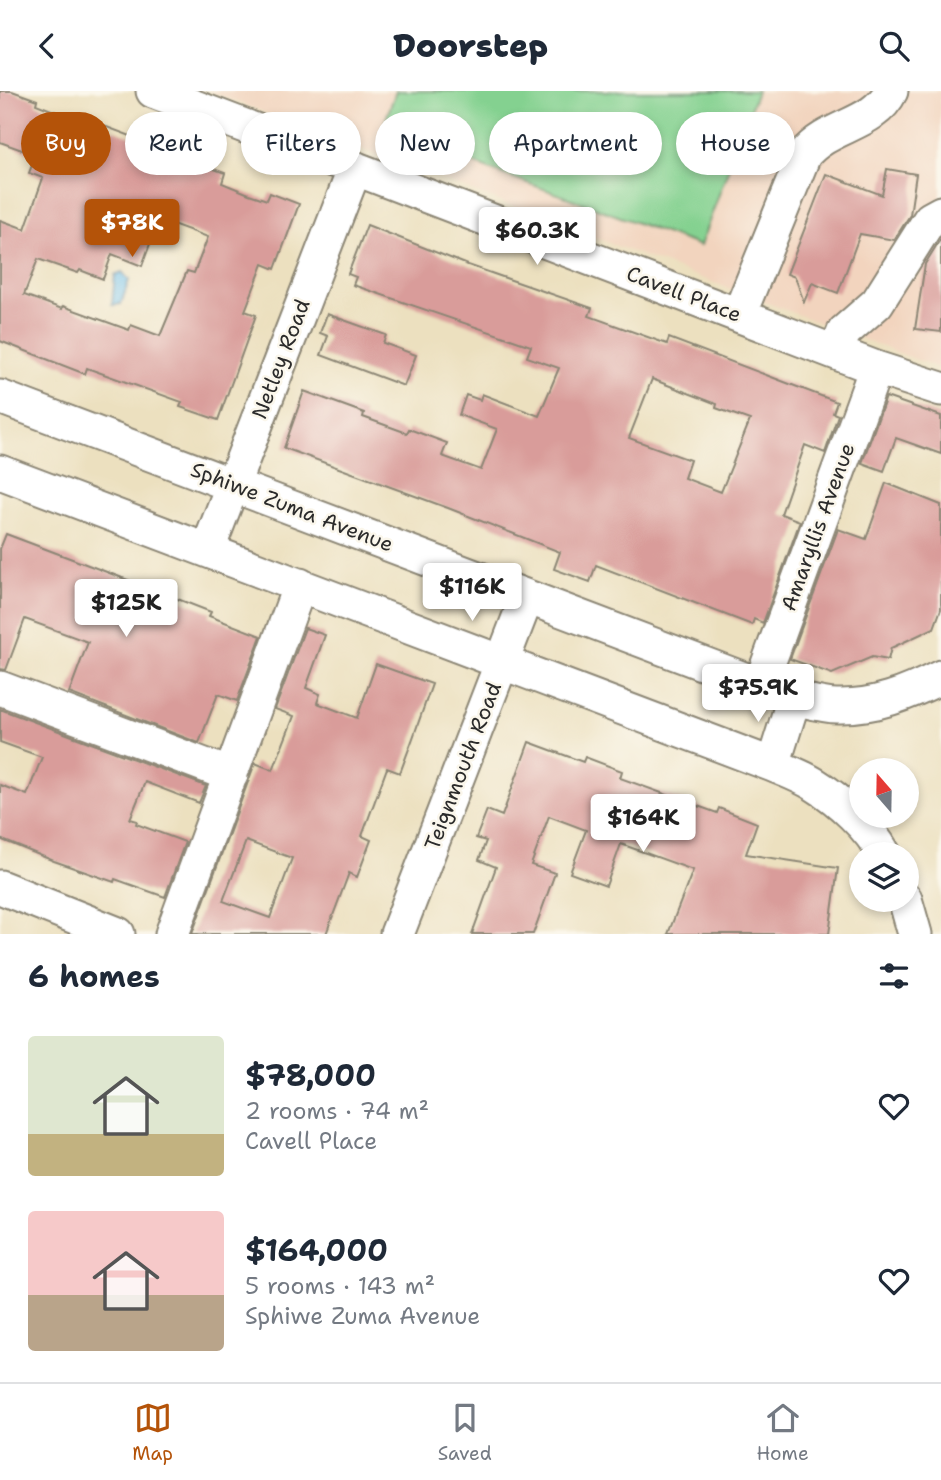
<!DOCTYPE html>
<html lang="en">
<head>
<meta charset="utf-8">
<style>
	body { margin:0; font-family:"Shantell Sans",sans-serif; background:#f2f2f3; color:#1f2937; height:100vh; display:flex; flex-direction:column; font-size:26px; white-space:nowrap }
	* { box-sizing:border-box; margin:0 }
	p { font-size:23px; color:#747a83 }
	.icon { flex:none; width:38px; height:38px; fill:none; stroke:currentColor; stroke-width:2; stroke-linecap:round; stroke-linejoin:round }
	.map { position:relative; height:843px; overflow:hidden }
	.side { display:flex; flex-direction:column; background:#fff; flex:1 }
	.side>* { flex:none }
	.guide { position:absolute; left:21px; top:21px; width:900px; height:63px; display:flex; gap:14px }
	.needle { width:46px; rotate:340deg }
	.tools { position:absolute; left:849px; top:667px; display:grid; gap:14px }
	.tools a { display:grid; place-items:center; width:70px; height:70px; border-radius:50%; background:#fff; box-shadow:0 4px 10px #0003; font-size:35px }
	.price { position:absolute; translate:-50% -60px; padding:0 16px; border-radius:7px; background:#fff; color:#222; font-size:23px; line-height:46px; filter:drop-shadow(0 2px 4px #0008) }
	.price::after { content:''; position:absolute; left:50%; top:42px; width:21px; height:16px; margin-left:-10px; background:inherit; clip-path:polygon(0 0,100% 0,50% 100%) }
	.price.current { background:#b45309; color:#fff }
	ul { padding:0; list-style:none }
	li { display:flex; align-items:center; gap:21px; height:175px; padding:0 28px }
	li span { display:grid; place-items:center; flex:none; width:196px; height:140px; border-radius:7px; color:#555 }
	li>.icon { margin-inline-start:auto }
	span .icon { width:84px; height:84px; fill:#fffc; stroke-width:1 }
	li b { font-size:30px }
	h2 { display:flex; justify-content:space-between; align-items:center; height:84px; padding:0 28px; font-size:30px }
	.pill { padding:0 24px; border-radius:32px; background:#fff; box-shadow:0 4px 10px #0003; font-size:24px; line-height:63px }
	.pill.current { background:#b45309; color:#fff }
	header { display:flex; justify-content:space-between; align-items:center; height:91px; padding:0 28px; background:#fff; font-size:32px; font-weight:800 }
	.tabs { display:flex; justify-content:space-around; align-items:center; height:98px; border-top:2px solid #e0e1e3; background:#fff; font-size:19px; color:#747a83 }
	.tabs a { display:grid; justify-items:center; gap:4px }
	.tabs .current { color:#b45309 }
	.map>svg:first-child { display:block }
</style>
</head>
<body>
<header><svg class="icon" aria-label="back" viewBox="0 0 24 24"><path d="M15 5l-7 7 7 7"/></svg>Doorstep<svg class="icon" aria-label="search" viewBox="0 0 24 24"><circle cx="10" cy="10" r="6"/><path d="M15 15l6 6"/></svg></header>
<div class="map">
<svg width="941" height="843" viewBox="0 0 941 843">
	<rect width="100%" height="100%" fill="#fbf7ec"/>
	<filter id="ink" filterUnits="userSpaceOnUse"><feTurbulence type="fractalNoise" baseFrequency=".0143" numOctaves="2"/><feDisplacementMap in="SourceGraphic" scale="14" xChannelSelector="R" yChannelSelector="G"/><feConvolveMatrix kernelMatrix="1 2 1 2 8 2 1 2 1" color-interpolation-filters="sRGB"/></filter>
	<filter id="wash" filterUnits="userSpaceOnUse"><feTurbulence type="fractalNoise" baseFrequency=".00686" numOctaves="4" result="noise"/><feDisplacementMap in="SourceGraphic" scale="28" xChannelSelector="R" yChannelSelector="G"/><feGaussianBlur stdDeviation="1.57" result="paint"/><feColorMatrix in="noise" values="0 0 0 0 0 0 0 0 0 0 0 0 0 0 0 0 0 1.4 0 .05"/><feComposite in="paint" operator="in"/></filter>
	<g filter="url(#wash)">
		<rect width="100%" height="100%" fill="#ece0bf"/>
		<path fill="#f2d4be" d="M208 0H941V278L530 122Z"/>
		<path fill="#84d190" stroke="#587e5e" stroke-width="2" d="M396 0H757L700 155 382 39Z"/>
		<path fill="#6fc0eb" stroke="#4d768b" stroke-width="2" d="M122 181 129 189 121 213 112 214 115 184Z"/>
		<g id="blocks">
			<path fill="#d99c9a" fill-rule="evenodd" d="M0 0H12L37 9 36 13 82 31 83 27 168 59 167 61 225 82 222 92 249 103 267 109 270 102 299 113 275 178 263 173 245 220 256 224 218 329 180 316 182 311 87 277 85 283 0 250V129L25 138 43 87 29 82 36 64 0 51ZM159 128 208 146 194 182 187 180 160 245 131 234 129 239 63 215 62 218 24 204 38 168 78 182 80 179 103 188 112 163 142 175Z
				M887 78 916 83 910 124 894 149 860 143 838 202 812 192 804 211 795 186 787 183 826 83 882 104Z
				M367 134 468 174 592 217 589 225 667 253 669 247 837 311 833 322 838 324 825 362 805 354 781 423 800 430 763 532 754 528 752 534 596 474 590 491 554 478 560 461 448 417 284 357 304 300 364 322 363 326 407 342 409 338 447 352 442 365 481 379 497 338 459 324 466 304 480 309 482 303 539 325 559 277 527 266 531 255 353 194 356 186 348 183ZM652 288 717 313 716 317 750 329 721 401 684 387 690 369 629 347Z
				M941 147V241L915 238 925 173Z
				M327 223 386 244 383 252 416 264 404 295 321 264 328 245 320 242Z
				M886 306 941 325V363L896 347 884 380 862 372Z
				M886 392 941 414V518L934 537 891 557 888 569 872 566 832 583 790 568 838 438 866 448Z
				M6 443 157 500 211 521 209 525 261 545 237 610 218 603 199 652 69 602 88 551 25 528 6 579 0 578V458Z
				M305 537 325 544 306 597 320 603 317 612 357 627 376 573 432 593 413 647 400 682 387 677 362 745 371 749 357 786 349 782 326 843H192L255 672 273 679 294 625 275 618ZM246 750 292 767 270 827 223 810Z
				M0 618 206 695 199 712 145 691 130 728 137 730 136 733 185 751 165 806 115 788 114 791 54 770 0 748V694L27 704 42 666 0 651Z
				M529 651 583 671 585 666 622 680 620 687 717 722 719 717 757 732 746 763 838 777 829 843H668L693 779 621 753 606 795 570 782 586 739 549 725 531 774 555 782 533 843H472L496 776 479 769 486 750 476 747 487 719 502 725Z"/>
		</g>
	</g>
	<g filter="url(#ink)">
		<use href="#blocks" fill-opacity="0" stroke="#8c8675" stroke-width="2"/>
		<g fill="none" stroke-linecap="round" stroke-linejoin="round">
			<defs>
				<path id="minor" d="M153 0 876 277 941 298
					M739 224 804 64C829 33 874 35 891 0
					M836 261 844 241 877 212 930 128 941 122
					M0 306 794 607C808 610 823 615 837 615 875 616 907 603 941 586
					M0 381C258 477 515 578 773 674 787 680 801 685 814 693 840 709 869 736 884 763
					M208 458 355 77
					M760 595 876 277
					M0 597 231 684
					M773 674 794 607
					M0 796 118 843
					M905 808 915 843
					M172 843 300 494
					M397 843 527 506"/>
			</defs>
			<use href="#minor" stroke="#8c8675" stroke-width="37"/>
			<use href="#minor" stroke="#fff" stroke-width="33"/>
		</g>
	</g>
	<g text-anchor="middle" stroke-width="5" stroke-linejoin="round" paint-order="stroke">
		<g font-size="21" fill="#2b2b2b" stroke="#fbf7ec">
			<text transform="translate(684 203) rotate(21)" y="7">Cavell Place</text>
			<text transform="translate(281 268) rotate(-69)" y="7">Netley Road</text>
			<text transform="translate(292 416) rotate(21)" y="7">Sphiwe Zuma Avenue</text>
			<text transform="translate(818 436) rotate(-70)" y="7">Amaryllis Avenue</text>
			<text transform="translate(463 675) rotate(-69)" y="7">Teignmouth Road</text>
		</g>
	</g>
</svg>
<div class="tools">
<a><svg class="needle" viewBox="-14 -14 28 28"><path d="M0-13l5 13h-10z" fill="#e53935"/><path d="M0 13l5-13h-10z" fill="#747a83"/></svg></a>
<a><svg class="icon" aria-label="layers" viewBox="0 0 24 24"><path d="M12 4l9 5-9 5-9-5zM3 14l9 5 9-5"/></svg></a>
</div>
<b class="price current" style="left:132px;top:168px">$78K</b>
<b class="price" style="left:537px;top:176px">$60.3K</b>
<b class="price" style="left:472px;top:532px">$116K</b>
<b class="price" style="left:126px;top:548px">$125K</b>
<b class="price" style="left:758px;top:633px">$75.9K</b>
<b class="price" style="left:643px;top:763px">$164K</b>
<div class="guide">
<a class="pill current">Buy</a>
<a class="pill">Rent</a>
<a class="pill">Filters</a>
<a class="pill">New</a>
<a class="pill">Apartment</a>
<a class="pill">House</a>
</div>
</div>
<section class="side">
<h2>6 homes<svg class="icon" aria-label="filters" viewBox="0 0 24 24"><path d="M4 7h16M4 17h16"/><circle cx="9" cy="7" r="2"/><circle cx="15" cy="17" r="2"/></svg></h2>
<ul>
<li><span style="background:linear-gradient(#dfe7d0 70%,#c2b280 0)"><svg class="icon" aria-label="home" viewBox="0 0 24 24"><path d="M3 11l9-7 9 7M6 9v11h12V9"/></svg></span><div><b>$78,000</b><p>2 rooms · 74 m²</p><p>Cavell Place</p></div><svg class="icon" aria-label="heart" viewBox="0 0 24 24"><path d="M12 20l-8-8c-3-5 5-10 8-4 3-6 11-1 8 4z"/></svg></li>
<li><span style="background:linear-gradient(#f6c9c9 60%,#b9a48a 0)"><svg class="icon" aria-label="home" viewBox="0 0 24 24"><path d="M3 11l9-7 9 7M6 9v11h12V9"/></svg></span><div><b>$164,000</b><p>5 rooms · 143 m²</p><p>Sphiwe Zuma Avenue</p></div><svg class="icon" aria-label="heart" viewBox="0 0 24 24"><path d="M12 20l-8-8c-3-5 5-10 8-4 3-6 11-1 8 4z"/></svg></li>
</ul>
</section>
<nav class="tabs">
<a class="current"><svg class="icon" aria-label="map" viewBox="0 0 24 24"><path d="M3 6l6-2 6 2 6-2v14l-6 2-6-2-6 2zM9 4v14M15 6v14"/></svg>Map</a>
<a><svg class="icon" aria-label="saved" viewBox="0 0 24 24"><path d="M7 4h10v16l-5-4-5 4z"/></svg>Saved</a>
<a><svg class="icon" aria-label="home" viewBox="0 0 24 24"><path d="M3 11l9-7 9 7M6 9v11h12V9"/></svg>Home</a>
</nav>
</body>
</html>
